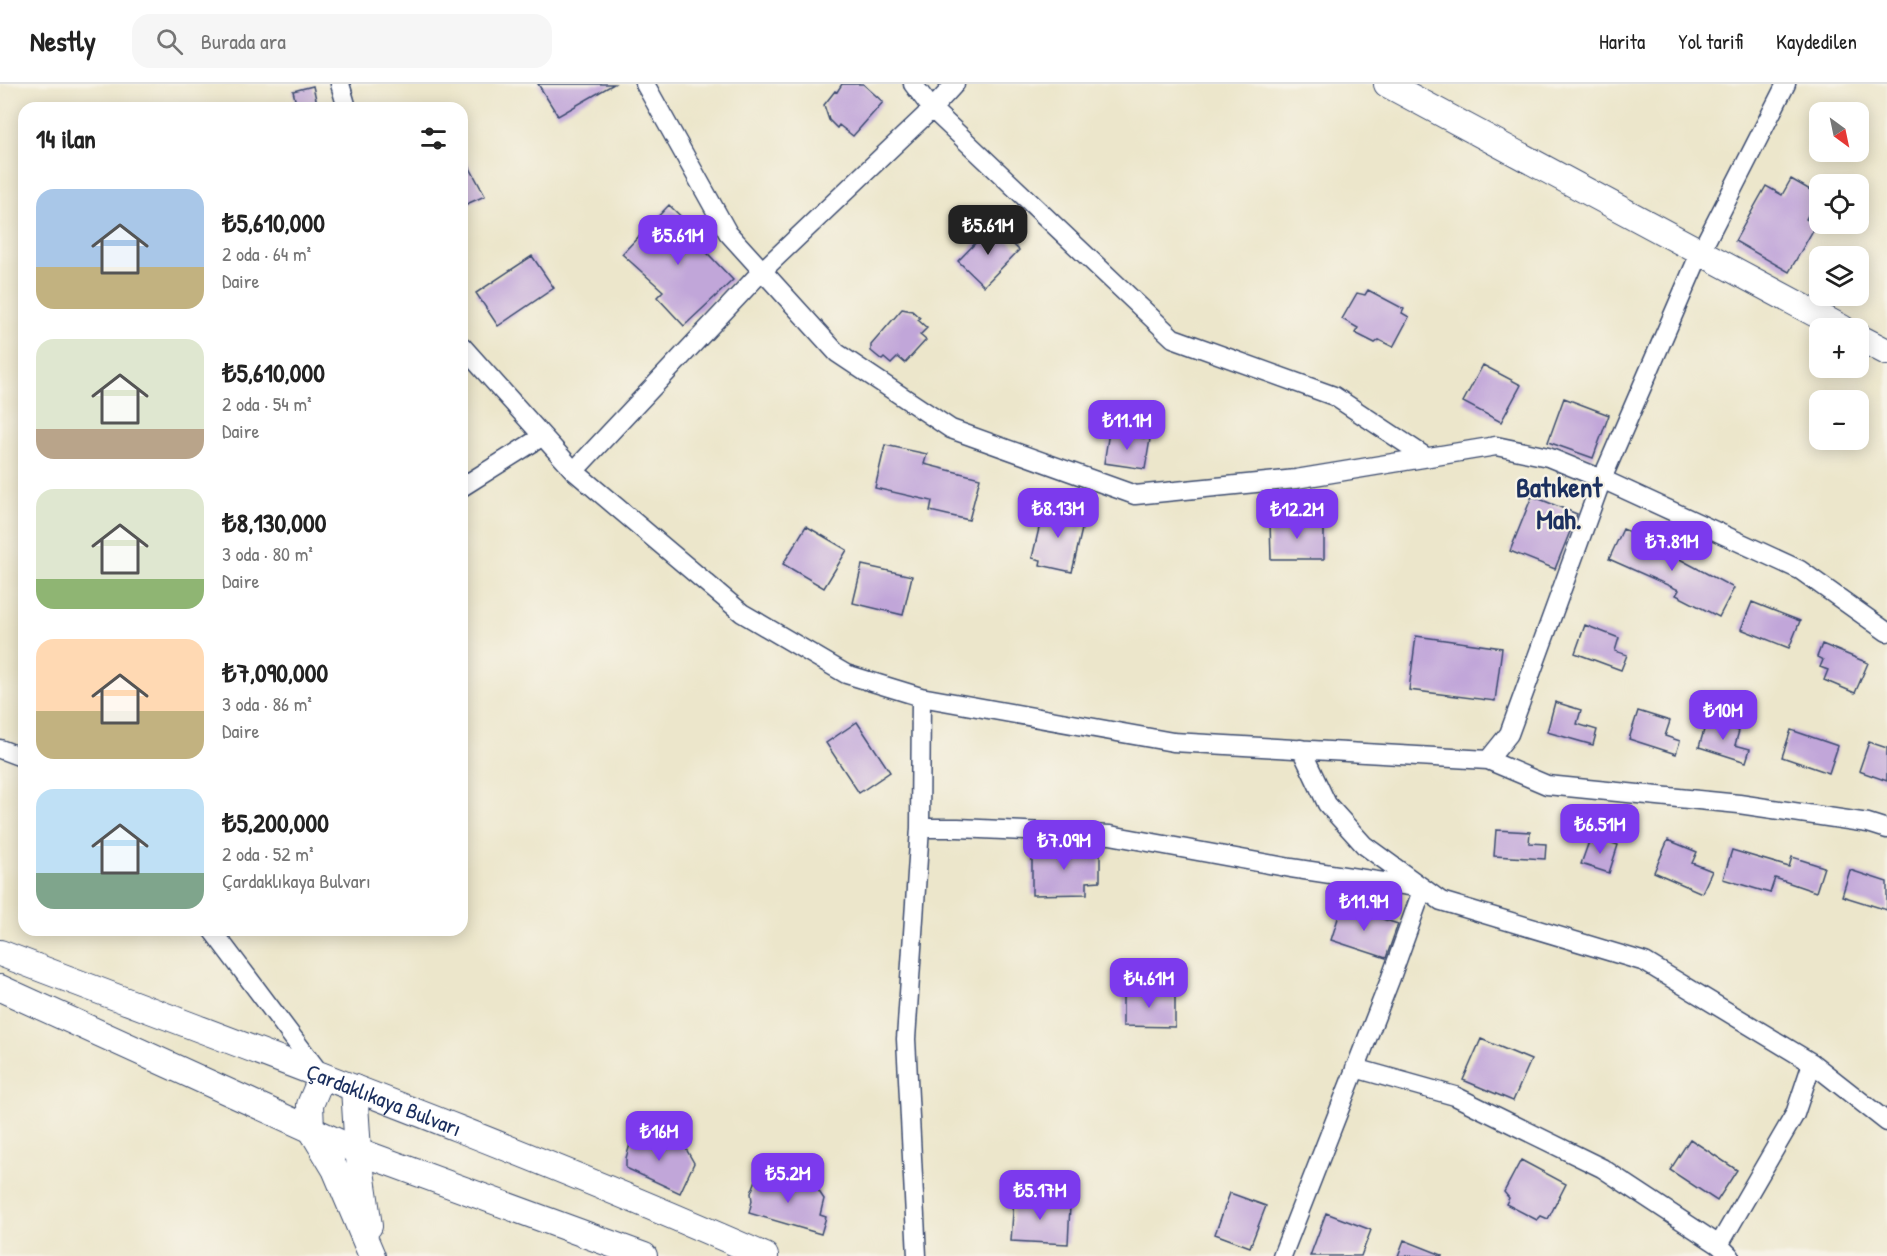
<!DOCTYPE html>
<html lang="tr">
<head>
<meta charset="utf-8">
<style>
	body { margin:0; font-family:"Patrick Hand",sans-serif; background:#f6f6f6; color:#222; height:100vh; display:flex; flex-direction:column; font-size:22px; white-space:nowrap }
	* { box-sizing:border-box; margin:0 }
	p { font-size:20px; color:#767676 }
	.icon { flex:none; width:33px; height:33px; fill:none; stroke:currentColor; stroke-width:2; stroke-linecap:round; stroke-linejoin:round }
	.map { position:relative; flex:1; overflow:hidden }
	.drawer { position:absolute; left:18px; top:18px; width:450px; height:834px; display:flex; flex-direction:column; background:#fff; border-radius:18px; box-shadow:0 3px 15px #0003 }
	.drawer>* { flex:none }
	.needle { width:39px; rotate:147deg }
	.fabs { position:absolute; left:1809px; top:18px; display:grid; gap:12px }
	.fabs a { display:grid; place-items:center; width:60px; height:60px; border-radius:12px; background:#fff; box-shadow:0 3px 15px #0003; font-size:30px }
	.price { position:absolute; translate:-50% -51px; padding:0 14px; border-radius:12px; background:#7c3aed; color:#fff; font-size:20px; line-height:39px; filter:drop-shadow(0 2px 3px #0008) }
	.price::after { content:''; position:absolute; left:50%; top:36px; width:18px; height:14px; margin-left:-9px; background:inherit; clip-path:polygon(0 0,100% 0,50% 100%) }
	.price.active { background:#222; color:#fff }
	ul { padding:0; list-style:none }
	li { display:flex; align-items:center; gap:18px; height:150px; padding:0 18px }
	li span { display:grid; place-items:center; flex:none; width:168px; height:120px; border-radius:18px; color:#555 }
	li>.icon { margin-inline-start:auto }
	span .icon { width:72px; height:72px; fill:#fffc; stroke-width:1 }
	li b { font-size:26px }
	h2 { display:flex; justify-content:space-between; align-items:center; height:72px; padding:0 18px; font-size:26px }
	header { display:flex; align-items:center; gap:36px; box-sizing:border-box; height:84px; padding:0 30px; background:#fff; border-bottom:2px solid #e0e0e0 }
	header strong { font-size:28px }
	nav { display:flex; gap:33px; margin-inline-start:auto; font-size:21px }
	.search { width:420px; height:54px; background:#f6f6f6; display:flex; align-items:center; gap:15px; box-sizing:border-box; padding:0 21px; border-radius:18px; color:#767676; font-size:22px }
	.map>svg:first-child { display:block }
</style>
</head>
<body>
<header>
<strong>Nestly</strong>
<div class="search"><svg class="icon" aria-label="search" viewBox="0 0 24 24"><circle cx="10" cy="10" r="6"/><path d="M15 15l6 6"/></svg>Burada ara</div>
<nav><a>Harita</a><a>Yol tarifi</a><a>Kaydedilen</a></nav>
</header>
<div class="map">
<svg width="1887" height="1172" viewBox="0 0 1887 1172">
	<rect width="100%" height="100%" fill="#f7f3e8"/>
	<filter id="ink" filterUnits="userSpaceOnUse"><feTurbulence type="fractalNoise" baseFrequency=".0167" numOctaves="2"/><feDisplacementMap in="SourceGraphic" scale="12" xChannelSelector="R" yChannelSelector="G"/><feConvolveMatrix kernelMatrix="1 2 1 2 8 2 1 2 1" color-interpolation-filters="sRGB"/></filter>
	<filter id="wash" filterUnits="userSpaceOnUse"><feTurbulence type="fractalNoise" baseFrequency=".008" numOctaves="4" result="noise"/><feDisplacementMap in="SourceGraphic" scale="24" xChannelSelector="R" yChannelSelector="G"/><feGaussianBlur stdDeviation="1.35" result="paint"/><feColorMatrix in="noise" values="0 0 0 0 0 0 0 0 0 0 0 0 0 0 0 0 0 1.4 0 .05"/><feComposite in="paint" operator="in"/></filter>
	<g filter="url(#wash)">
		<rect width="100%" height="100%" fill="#ece6cb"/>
		<g id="blocks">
			<path fill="#c1a6d9" d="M538 0H614L558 32Z
				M842 0H863L883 18 853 52 839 41 837 44 829 36 824 21 835 7 837 8Z
				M313 2 318 24H297L293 7Z
				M462 69 485 112 462 122Z
				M1791 95 1819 111 1806 135 1816 141 1789 188 1735 157 1766 102 1782 111Z
				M669 121 697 148 692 153 733 196 684 242 657 213 663 207 622 170Z
				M993 141 1019 166 984 202 958 177Z
				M532 172 554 204 498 242 476 209Z
				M1368 206 1404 225 1402 229 1409 233 1393 263 1379 256 1375 259 1355 249 1358 244 1342 235 1357 209 1365 211Z
				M902 225 912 227 920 234 918 236 927 244 920 251 926 256 905 279 898 273 891 280 884 274 882 276 871 267V261Z
				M1483 281 1521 301 1501 338 1463 318Z
				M1564 314 1609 331 1593 374 1548 358Z
				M1109 348 1150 355 1145 385 1104 379Z
				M885 361 927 370 924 380 980 394 969 436 930 427 932 417 875 404Z
				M1532 412 1577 430 1555 485 1510 467Z
				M1044 423 1085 432 1072 488 1040 481 1041 476 1032 474Z
				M1324 437V475H1271L1270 438Z
				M806 442 847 466 824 504 783 480Z
				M1623 445 1675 468 1674 472 1734 504 1719 533 1676 511 1679 506 1609 475Z
				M862 481 912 492 903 531 853 519Z
				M1752 518 1800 537 1789 564 1741 545Z
				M1585 541 1619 554 1615 567 1627 571 1621 586 1575 569Z
				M1416 552 1502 564 1495 617 1409 606Z
				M1822 560 1868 579 1855 609 1824 596 1828 586 1820 583 1823 576 1817 573Z
				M1555 618 1581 626 1577 640 1597 646 1593 661 1547 648Z
				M1638 627 1670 637 1665 652 1680 657 1676 670 1629 655Z
				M1707 636 1739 647 1735 661 1750 665 1746 678 1699 663Z
				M857 638 890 688 859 709 826 659Z
				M1791 646 1838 662 1829 689 1782 673Z
				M1869 658 1887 664V697L1859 687Z
				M1496 746 1530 748 1529 759 1546 760 1545 775 1494 772Z
				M1591 752 1618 761 1609 789 1581 780Z
				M1668 756 1697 768 1692 779 1712 787 1702 809 1654 788Z
				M1100 765V797L1087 798V810L1032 811V766Z
				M1732 766 1789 783 1792 773 1824 783 1816 808 1775 794 1770 809 1723 795Z
				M1850 786 1887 798V826L1842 812Z
				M1342 822 1398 840 1386 874 1331 856Z
				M1123 908H1175V943L1123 942Z
				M1481 955 1531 976 1513 1017 1463 996Z
				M633 1050 686 1065 694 1079 680 1109 626 1084V1074Z
				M1690 1055 1737 1086 1717 1117 1670 1086Z
				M1521 1076 1566 1100 1548 1135 1541 1132 1537 1136 1506 1120 1509 1114 1504 1108Z
				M766 1091 784 1095 785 1099 816 1103 824 1115 820 1131 826 1133 821 1150 749 1129 752 1117 751 1109 756 1096Z
				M1230 1109 1266 1122 1250 1163 1215 1150Z
				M1014 1114 1063 1116V1122H1070L1068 1160 1011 1157Z
				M1326 1129 1371 1146 1361 1172H1310Z
				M1404 1156 1442 1171V1172H1398Z"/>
		</g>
	</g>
	<g filter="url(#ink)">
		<use href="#blocks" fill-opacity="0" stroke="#3a4a6e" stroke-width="1.5"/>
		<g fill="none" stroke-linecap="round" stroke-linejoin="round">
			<defs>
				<path id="street" d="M340 0 347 24
					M645 0 728 149 837 269 951 345 1135 411 1296 395 1496 362 1548 373 1602 395 1800 486 1887 548
					M913 0 932 25 1173 254 1334 312 1426 373
					M462 262 574 387 742 529 846 590 921 613 1173 658 1488 676 1547 701 1739 720 1868 739 1887 745
					M574 387 762 187 932 25 955 0
					M462 403 543 352
					M921 613 920 744H958L1110 751 1291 784 1423 804 1390 896 1282 1172
					M0 665 24 674
					M1301 665 1327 720 1364 761 1441 817 1645 878 1812 979 1887 1038
					M1488 676 1509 650 1602 395 1700 169 1786 0
					M212 846 321 991
					M1355 984 1455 1012 1602 1084 1719 1161 1730 1172
					M1719 1161 1795 1030 1812 979
					M917 1172 906 955 920 744"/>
				<g id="secondary">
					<path d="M1387 0 1842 244"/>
					<path d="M1858 253 1887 268"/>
					<path id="s1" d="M0 869C256 967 514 1061 765 1172"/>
					<path d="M0 904 358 1067 644 1172"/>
					<path d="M322 992 310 1021 311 1045 335 1085 372 1172"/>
					<path d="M354 1004 358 1067 369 1142"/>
				</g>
			</defs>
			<use href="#street" stroke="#3a4a6e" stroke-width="21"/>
			<use href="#secondary" stroke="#3a4a6e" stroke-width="28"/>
			<use href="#street" stroke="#fff" stroke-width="18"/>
			<use href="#secondary" stroke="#fff" stroke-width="26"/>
		</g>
	</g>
	<g text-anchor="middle" stroke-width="4.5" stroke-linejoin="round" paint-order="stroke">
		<g font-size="22" fill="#1b2f5e" stroke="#f7f3e8">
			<text dy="8" stroke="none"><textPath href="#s1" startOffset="411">Çardaklıkaya Bulvarı</textPath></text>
		</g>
		<g font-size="28" font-weight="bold" fill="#1b2f5e" stroke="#f7f3e8">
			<text x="1559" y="413">Batıkent<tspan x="1559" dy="32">Mah.</tspan></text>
		</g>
	</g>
</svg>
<div class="fabs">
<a><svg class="needle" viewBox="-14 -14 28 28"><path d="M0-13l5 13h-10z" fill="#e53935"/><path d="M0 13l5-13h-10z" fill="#767676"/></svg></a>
<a><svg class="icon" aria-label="locate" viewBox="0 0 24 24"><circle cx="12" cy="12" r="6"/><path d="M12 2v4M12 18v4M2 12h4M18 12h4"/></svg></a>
<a><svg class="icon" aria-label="layers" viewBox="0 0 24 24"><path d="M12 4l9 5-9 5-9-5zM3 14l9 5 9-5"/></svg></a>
<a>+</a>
<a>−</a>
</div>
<b class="price active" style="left:988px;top:172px">₺5.61M</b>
<b class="price" style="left:678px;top:182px">₺5.61M</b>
<b class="price" style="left:1127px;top:367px">₺11.1M</b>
<b class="price" style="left:1058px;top:455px">₺8.13M</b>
<b class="price" style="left:1297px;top:456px">₺12.2M</b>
<b class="price" style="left:1672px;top:488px">₺7.81M</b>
<b class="price" style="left:1723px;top:657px">₺10M</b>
<b class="price" style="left:1600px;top:771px">₺6.51M</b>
<b class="price" style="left:1064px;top:787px">₺7.09M</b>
<b class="price" style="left:1364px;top:848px">₺11.9M</b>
<b class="price" style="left:1149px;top:925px">₺4.61M</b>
<b class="price" style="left:659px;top:1078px">₺16M</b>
<b class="price" style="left:788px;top:1120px">₺5.2M</b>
<b class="price" style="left:1040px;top:1137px">₺5.17M</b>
<section class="drawer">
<h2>14 ilan<svg class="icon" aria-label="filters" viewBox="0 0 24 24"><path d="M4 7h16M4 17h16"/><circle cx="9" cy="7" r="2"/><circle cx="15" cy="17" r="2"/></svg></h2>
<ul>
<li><span style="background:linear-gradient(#a9c7e8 65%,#c2b280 0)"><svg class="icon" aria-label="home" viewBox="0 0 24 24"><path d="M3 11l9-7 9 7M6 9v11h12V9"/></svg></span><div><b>₺5,610,000</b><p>2 oda · 64 m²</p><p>Daire</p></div></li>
<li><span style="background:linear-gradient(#dfe7d0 75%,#b9a48a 0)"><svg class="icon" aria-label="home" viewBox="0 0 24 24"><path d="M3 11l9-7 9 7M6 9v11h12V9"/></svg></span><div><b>₺5,610,000</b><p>2 oda · 54 m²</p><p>Daire</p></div></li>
<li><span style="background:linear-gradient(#dfe7d0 75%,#8fb573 0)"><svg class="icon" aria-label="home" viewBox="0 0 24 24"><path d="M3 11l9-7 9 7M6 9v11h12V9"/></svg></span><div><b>₺8,130,000</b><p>3 oda · 80 m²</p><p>Daire</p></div></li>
<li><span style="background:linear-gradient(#ffd9b3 60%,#c2b280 0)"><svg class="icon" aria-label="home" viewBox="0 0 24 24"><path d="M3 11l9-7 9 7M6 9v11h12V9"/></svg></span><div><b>₺7,090,000</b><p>3 oda · 86 m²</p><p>Daire</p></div></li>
<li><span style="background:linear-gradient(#bfe0f5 70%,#7fa58c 0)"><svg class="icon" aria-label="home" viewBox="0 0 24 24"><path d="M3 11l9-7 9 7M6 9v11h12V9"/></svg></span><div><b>₺5,200,000</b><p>2 oda · 52 m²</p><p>Çardaklıkaya Bulvarı</p></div></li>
</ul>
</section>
</div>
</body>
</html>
